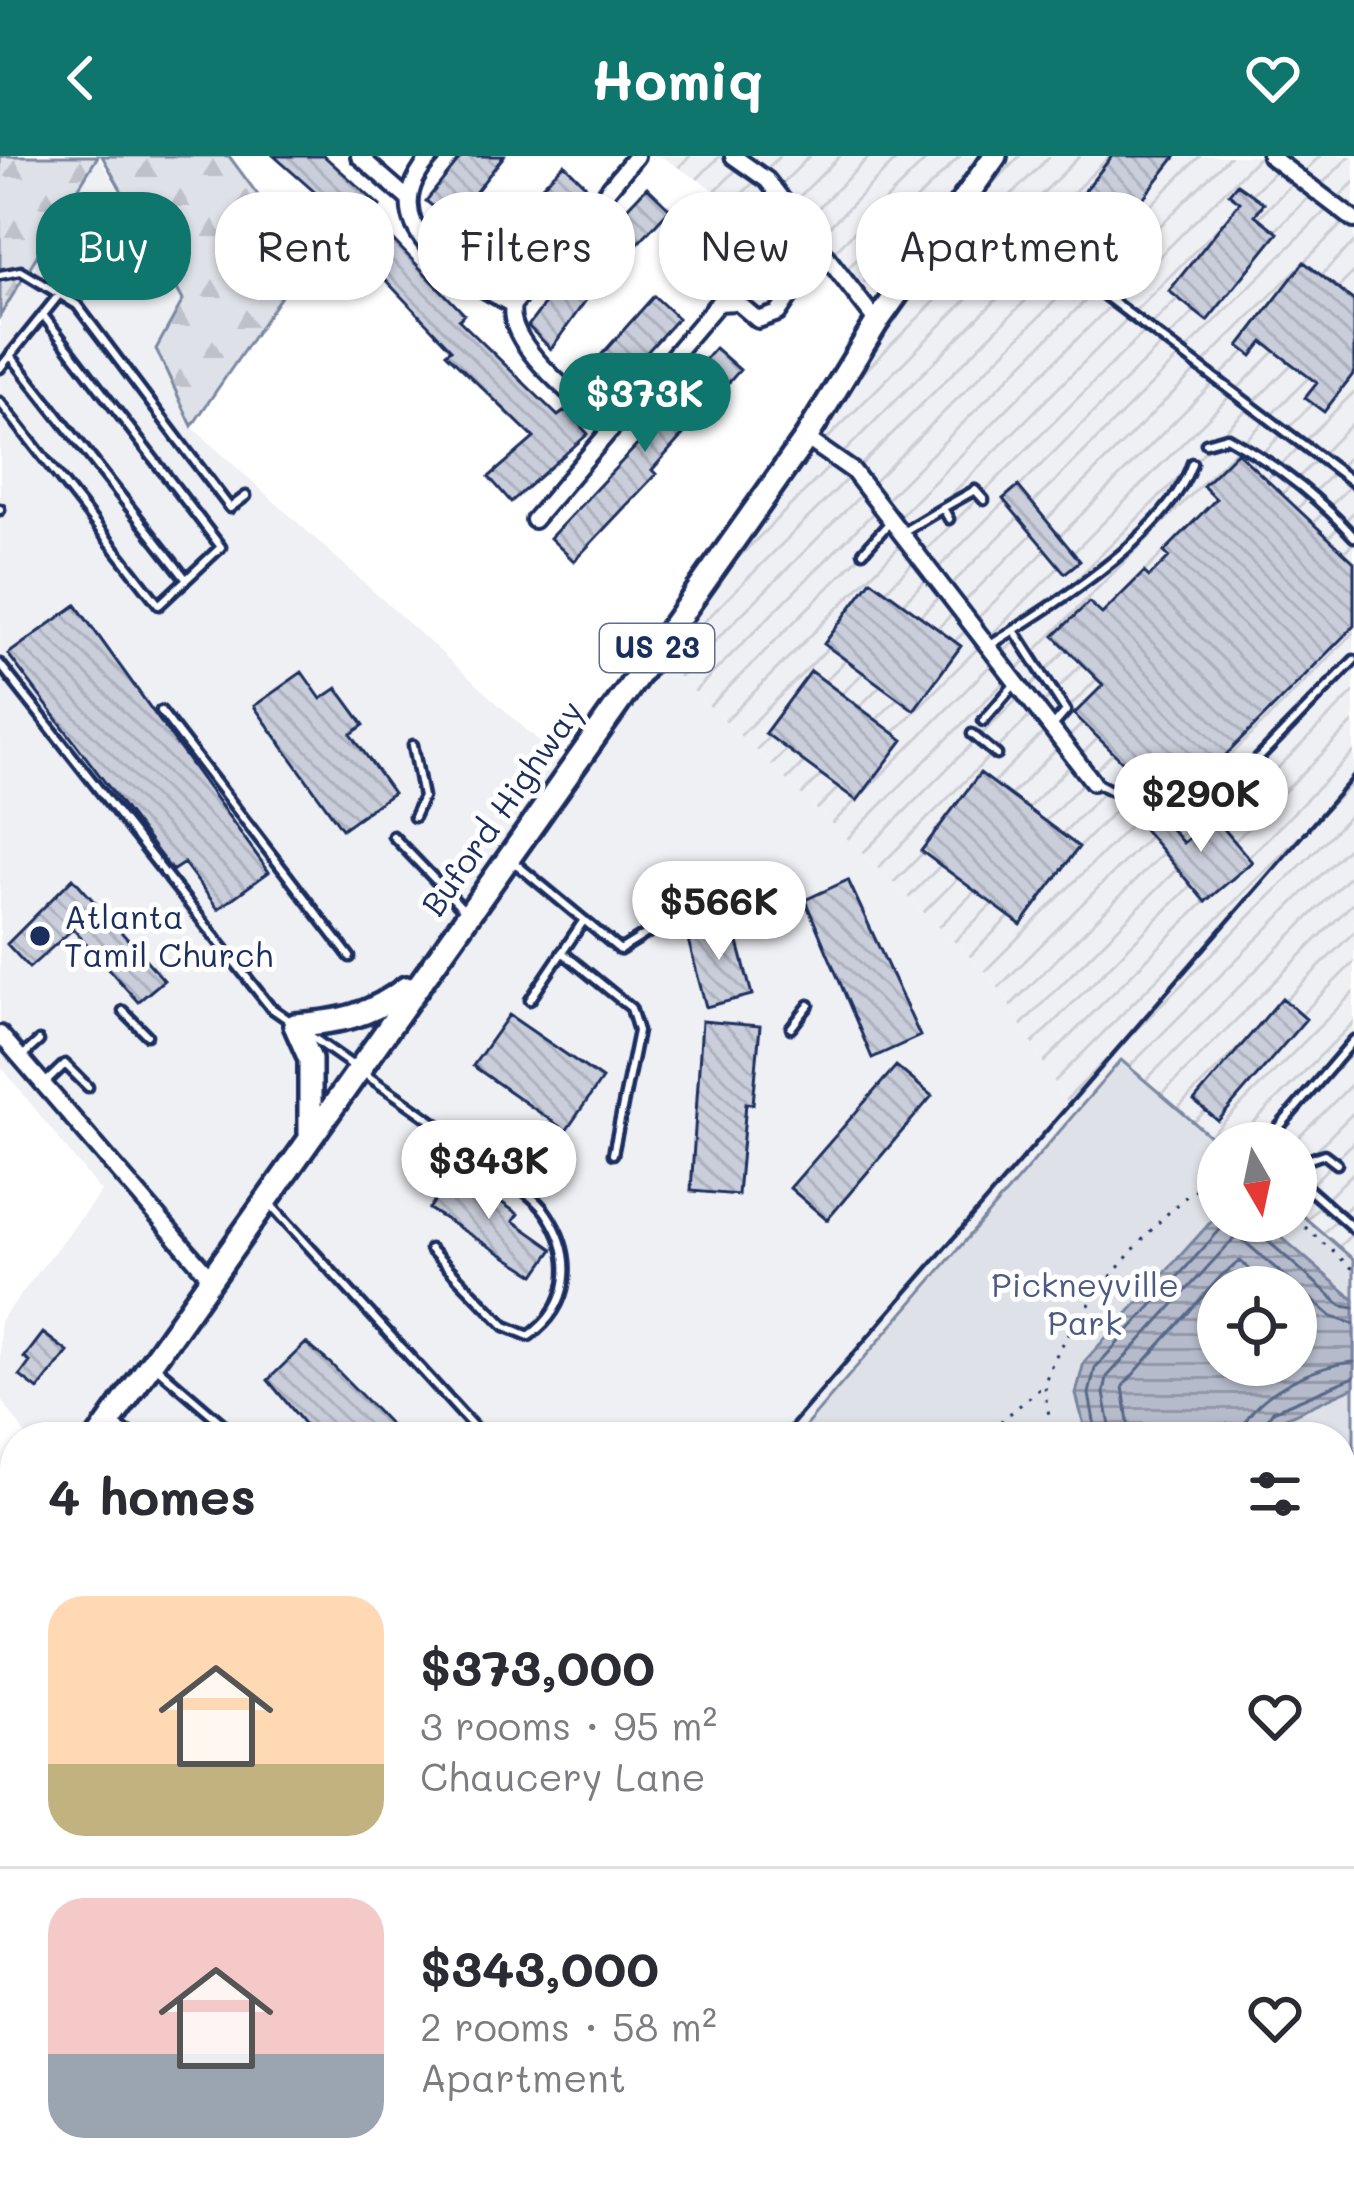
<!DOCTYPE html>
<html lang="en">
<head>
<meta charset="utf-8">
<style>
	body { margin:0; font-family:Mali,sans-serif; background:#f2f2f3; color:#2b2b33; height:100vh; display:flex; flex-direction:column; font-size:45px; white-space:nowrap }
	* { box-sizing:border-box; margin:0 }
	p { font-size:39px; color:#7c7c81 }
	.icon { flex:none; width:66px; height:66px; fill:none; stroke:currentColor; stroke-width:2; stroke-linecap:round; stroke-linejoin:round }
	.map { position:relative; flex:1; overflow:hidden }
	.sheet { position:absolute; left:0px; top:1266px; width:1356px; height:771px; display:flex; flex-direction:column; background:#fff; border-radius:48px 48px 0 0; box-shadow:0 3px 9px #0004 }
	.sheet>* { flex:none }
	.top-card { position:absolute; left:36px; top:36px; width:1284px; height:108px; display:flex; gap:24px }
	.needle { width:78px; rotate:171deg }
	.buttons { position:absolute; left:1197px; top:966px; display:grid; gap:24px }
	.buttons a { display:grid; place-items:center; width:120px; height:120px; border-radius:50%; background:#fff; box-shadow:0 3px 9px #0004; font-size:60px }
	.price { position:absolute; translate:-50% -102px; padding:0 27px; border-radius:42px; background:#fff; color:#222; font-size:39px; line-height:78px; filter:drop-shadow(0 3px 6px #0008) }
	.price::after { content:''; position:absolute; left:50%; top:72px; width:36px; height:27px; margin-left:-18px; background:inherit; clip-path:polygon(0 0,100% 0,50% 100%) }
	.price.on { background:#0f766e; color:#fff }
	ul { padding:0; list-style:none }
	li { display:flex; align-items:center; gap:36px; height:300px; padding:0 48px }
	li+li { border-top:3px solid #e1e1e2 }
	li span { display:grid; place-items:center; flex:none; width:336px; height:240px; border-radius:36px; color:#555 }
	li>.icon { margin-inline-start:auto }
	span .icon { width:144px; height:144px; fill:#fffc; stroke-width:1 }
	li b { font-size:51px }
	h2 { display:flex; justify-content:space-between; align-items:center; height:144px; padding:0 48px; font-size:51px }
	.tag { padding:0 42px; border-radius:48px; background:#fff; box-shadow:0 3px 9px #0004; font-size:42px; line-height:108px }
	.tag.on { background:#0f766e; color:#fff }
	header { display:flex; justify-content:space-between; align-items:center; height:156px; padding:0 48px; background:#0f766e; color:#fff; font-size:54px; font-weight:700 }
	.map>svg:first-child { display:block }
</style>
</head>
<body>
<header><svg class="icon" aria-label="back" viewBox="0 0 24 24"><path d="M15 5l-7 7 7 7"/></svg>Homiq<svg class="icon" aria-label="heart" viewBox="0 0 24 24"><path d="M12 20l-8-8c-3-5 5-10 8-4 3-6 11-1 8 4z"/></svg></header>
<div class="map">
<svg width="1354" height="2036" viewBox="0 0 1354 2036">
	<defs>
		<pattern id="industrial-furrows" width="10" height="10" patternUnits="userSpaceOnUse" patternTransform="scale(3)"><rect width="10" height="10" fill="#eff0f4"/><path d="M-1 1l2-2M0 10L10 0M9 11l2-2" fill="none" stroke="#ccced4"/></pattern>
		<pattern id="forest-firs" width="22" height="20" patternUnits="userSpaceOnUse" patternTransform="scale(3)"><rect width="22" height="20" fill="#dee1e7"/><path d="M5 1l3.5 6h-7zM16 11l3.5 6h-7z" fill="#bec1c9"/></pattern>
		<pattern id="water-rules" width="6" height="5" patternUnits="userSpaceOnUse" patternTransform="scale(3)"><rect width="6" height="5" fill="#b5bbca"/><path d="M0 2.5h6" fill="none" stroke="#9298a7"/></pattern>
		<pattern id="building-back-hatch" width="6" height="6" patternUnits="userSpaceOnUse" patternTransform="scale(3)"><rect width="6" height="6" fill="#caceda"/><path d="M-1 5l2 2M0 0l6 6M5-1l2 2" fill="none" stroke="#adb1be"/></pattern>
	</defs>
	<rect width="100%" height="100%" fill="#fff"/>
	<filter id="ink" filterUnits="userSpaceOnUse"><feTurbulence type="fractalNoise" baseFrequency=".00833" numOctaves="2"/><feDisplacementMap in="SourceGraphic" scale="24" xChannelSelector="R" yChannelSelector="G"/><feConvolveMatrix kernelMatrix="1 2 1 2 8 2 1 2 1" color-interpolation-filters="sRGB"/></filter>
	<g filter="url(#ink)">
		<path fill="#eff0f4" d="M98 0 184 144 156 193 192 271 563 607 647 490 994 824 1074 959 796 1281H27L0 1241V1165L101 1036 0 909V160Z
			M15 1392V2022H283L295 2036H0V1413Z"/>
		<path fill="url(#industrial-furrows)" d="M660 0H1354V1104L1296 1054V987H1218L1122 905 1074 959 994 824 647 490 891 144Z"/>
		<path fill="#dee1e7" stroke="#7c88a2" stroke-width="3" fill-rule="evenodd" d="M1121 904 1218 987V1065H1296V1054L1354 1104V2036H295L283 2022H1341V1281H796ZM1218 1131H1296V1209H1218Z"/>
		<path fill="url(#forest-firs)" stroke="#7c88a2" stroke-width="3" d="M0 0H98L0 160Z
			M102 0H229L306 104 192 270 156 193 183 144Z"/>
		<path fill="url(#water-rules)" stroke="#77839f" stroke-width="3" fill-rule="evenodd" d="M1218 1058V1065H1263L1354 1144V1231L1279 1265 1264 1281H1087L1076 1238 1084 1206ZM1218 1131H1296V1209H1218Z"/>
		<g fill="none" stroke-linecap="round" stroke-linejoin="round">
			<path stroke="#596789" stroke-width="3" d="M1256 1065 1261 1079 1342 1150 1354 1152
				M1097 1281 1089 1238 1095 1212 1228 1065
				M1112 1281 1104 1237 1107 1221 1237 1079 1332 1161 1354 1168
				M1130 1281 1123 1230 1221 1120 1240 1105 1270 1131
				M1241 1281C1243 1241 1319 1208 1354 1206
				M1256 1281 1273 1255 1354 1221"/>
		</g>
		<path fill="url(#building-back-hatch)" stroke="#1b2f5e" stroke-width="3" d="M274 0H324L380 50 371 61 464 158 459 164 558 260 566 254 588 278 511 346 489 321 534 282 446 197 451 193 358 95 370 85Z
			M462 0H504L452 66 426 45Z
			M1112 0H1176L1091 109 1051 78Z
			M564 8 587 31 493 125 484 119 468 104Z
			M1237 28 1264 47 1255 59 1278 77 1207 165 1169 135 1240 46 1229 38Z
			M647 31 670 53 591 137 551 193 528 170 576 106Z
			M765 81 787 103 749 141 727 120Z
			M1304 106 1354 145V217L1324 256 1305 242 1317 227 1263 186 1252 200 1239 190Z
			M654 140 678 162 609 238 585 217Z
			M715 192 740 214 652 314 656 318 574 405 550 382 640 286 636 282Z
			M1237 296 1354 406V470L1212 613 1203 604 1192 615 1175 599 1159 615 1147 604 1134 617 1074 558 1103 529 1054 480 1089 446 1102 458 1144 416 1149 421 1169 401 1164 396 1216 343 1203 330Z
			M1018 330 1080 405 1065 417 1003 343Z
			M871 424 961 490 914 554 824 488Z
			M76 449 269 716 218 753 184 707 172 715 8 498Z
			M811 515 903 584 857 645 765 577Z
			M302 516 321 543 337 532 364 569 351 578 393 637 342 673 254 550Z
			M980 617 1079 691 1021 769 921 695Z
			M1159 659 1183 687 1214 661 1252 706 1205 746 1143 672Z
			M73 722 164 824 138 846 73 773 29 812 7 788Z
			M848 724 920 880 872 902 805 744Z
			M732 764 752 839 706 851 686 776Z
			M1282 842 1306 863 1218 965 1194 945Z
			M509 859 602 923 566 975 473 910Z
			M702 865 760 870 753 948 746 947 738 1039 691 1035Z
			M896 910 932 940 827 1064 790 1032Z
			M456 1014 518 1058 513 1065 553 1093 535 1119 429 1053Z
			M43 1177 68 1196 38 1234 20 1220 30 1206 24 1202Z
			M306 1187 330 1207 402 1281H315L268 1224Z
			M15 1819V2022H41L29 2036H0V1836Z
			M1341 1855 1354 1879V1972L1341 1979Z"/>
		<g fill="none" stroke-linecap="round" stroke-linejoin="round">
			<defs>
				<path id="lane" d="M971 39 1354 327
					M0 119 21 115 77 149 230 352 246 340
					M10 199 186 423
					M0 212 58 140
					M0 246 159 449 221 391 43 159
					M1206 287 1227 281C1274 307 1319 342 1354 381
					M943 352 975 334 984 344
					M0 353V354
					M901 377 943 352 949 363
					M863 396 889 367
					M1014 474 1066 555 1054 569
					M989 490C1053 449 1168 380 1192 307
					M0 508 270 851 293 867
					M161 555 350 801
					M983 565 1014 529
					M972 578 997 599
					M413 589 423 641 414 661
					M1097 627 1136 648 1176 651 1229 633 1354 504
					M393 680 465 755
					M515 707 620 794 709 739 740 734 766 752
					M562 796 631 852 638 875 613 998
					M530 844 584 764
					M123 855 147 879
					M791 872 809 849
					M308 878C374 926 443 969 506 1020 519 1031 537 1043 547 1058 576 1102 571 1150 529 1180L505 1170 430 1093
					M20 902 39 885
					M43 929 65 908 88 931
					M1276 987 1274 977 1354 884
					M1296 1008 1324 998 1337 1008
					M1296 1022 1354 1073
					M271 1049 483 1281
					M153 1208 238 1281
					M113 1267 136 1281
					M1341 1594 1354 1589
					M0 1722 15 1723
					M1341 1742 1354 1756
					M0 1759 15 1766
					M1341 2012 1354 2008
					M1259 2036 1306 2022"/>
				<path id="street" d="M359 0 406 41
					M432 0C368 69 456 119 513 149
					M733 0 767 24 877 166
					M1270 0 1354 64
					M611 274C583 247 504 189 513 149L636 0
					M806 282 853 315 1093 626
					M534 364 718 147 737 146 758 164 778 157 791 138
					M0 878 209 1120
					M0 1366 15 1380"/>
				<path id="primary" d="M310 978V903L295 869C339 866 371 860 406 832
					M99 1281 806 282 877 166 995 0
					M0 1422 15 1402"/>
			</defs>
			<use href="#lane" stroke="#1b2f5e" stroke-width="15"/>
			<use href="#street" stroke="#1b2f5e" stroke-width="22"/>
			<use href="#primary" stroke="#1b2f5e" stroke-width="30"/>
			<path stroke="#1b2f5e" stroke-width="3" stroke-dasharray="3 9" stroke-linecap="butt" d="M1296 1063 1354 1114
				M982 1281 1043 1230
				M1054 1281C1051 1264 1043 1242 1046 1225 1053 1182 1177 1030 1218 1021
				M1341 1297 1354 1293
				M749 2022 768 2036
				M1136 2022 1140 2036
				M523 2036 527 2022
				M673 2036 684 2022
				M937 2036 941 2022
				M961 2036 965 2022
				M1329 2036 1354 2029"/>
			<use href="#lane" stroke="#fff" stroke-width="6"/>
			<use href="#street" stroke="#fff" stroke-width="14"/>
			<use href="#primary" stroke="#fff" stroke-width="21"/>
			<path stroke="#1b2f5e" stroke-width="4.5" d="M781 1281 1354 620
				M127 2036 139 2022"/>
		</g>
	</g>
	<circle fill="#1b2f5e" stroke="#fff" stroke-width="4.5" cx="40" cy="780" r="12"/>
	<g text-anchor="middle" stroke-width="10" stroke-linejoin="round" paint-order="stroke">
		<rect fill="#fff" stroke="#5f6d8e" stroke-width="3" x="600" y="468" width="114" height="48" rx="9"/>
		<g font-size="30" font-weight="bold" fill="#1b2f5e">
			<text x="657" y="502">US 23</text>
		</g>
		<g font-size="33" fill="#1b2f5e" stroke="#fff">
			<text transform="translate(502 652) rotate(-55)" y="12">Buford Highway</text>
		</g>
		<g font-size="33" fill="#1b2f5e" stroke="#fff" text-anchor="start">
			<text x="64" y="773">Atlanta<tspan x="64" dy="38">Tamil Church</tspan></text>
		</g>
		<g font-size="33" fill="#4c5c80" stroke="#fff">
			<text x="1085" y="1141">Pickneyville<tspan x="1085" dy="38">Park</tspan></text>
		</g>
	</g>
</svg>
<div class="buttons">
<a><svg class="needle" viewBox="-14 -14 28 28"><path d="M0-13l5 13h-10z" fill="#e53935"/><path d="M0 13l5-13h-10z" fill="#7c7c81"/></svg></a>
<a><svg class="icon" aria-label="locate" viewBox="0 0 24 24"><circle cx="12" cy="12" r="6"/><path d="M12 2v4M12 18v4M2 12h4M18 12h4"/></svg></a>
</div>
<b class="price on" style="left:645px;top:299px">$373K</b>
<b class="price" style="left:1201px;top:699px">$290K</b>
<b class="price" style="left:719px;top:807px">$566K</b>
<b class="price" style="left:489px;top:1066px">$343K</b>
<div class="top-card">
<a class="tag on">Buy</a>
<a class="tag">Rent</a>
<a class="tag">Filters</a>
<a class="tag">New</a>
<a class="tag">Apartment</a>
</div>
<section class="sheet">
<h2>4 homes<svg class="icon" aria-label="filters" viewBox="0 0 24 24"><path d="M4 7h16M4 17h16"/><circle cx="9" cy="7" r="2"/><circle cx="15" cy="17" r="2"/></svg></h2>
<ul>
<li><span style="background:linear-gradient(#ffd9b3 70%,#c2b280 0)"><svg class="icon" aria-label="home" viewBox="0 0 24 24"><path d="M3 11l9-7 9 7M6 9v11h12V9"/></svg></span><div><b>$373,000</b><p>3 rooms · 95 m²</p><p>Chaucery Lane</p></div><svg class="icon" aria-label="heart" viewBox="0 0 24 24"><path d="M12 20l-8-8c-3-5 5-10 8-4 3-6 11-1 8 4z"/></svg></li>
<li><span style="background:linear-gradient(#f6c9c9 65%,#9aa5b1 0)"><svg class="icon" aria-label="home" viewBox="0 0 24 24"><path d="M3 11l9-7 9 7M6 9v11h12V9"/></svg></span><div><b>$343,000</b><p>2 rooms · 58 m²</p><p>Apartment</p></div><svg class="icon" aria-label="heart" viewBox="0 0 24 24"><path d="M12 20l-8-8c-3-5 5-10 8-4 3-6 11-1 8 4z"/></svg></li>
</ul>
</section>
</div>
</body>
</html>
